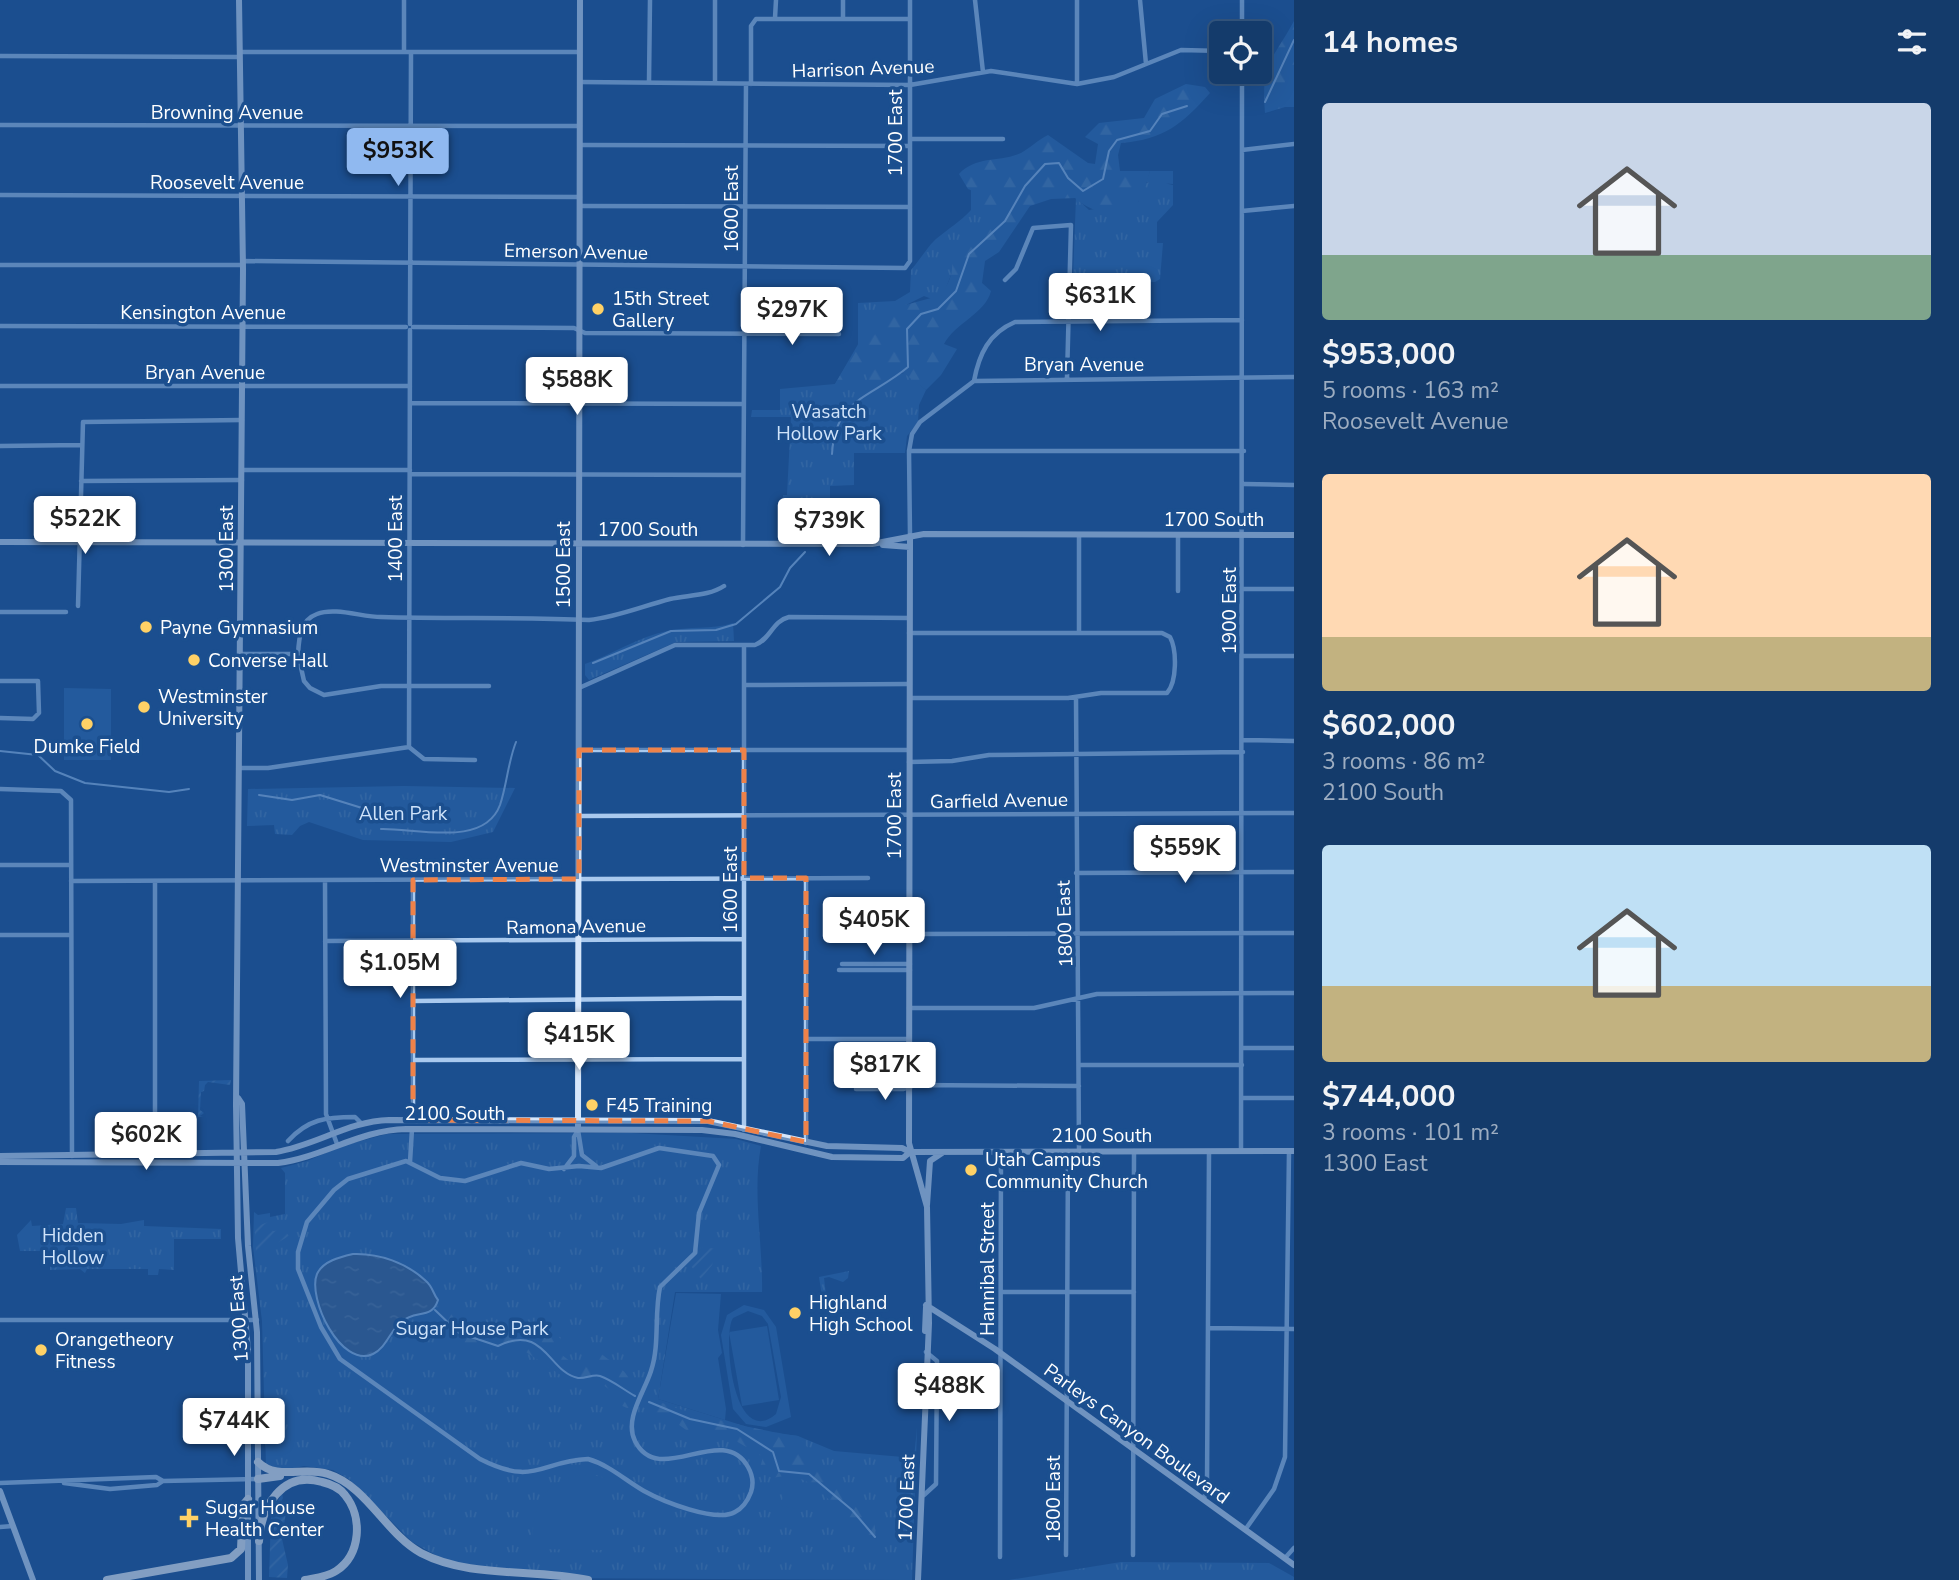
<!DOCTYPE html>
<html lang="en">
<head>
<meta charset="utf-8">
<style>
	body { margin:0; font-family:"Nunito Sans",sans-serif; background:#214673; color:#f1f3f6; height:100vh; display:flex; flex-direction:column; font-size:26px; white-space:nowrap }
	* { box-sizing:border-box; margin:0 }
	p { font-size:23px; color:#9dadc1 }
	.icon { flex:none; width:38px; height:38px; fill:none; stroke:currentColor; stroke-width:2; stroke-linecap:round; stroke-linejoin:round }
	.map { position:relative; flex:1; overflow:hidden }
	.sheet { display:flex; flex-direction:column; background:#143b6b; width:665px }
	.sheet>* { flex:none }
	.buttons { position:absolute; left:1209px; top:21px; display:grid; gap:14px }
	.buttons a { display:grid; place-items:center; width:63px; height:63px; border-radius:7px; background:#143b6b; box-shadow:0 7px 28px #0002,0 0 0 2px #33557e; font-size:35px }
	.price { position:absolute; translate:-50% -60px; padding:0 16px; border-radius:7px; background:#fff; color:#222; font-size:23px; line-height:46px; filter:drop-shadow(0 2px 4px #0008) }
	.price::after { content:''; position:absolute; left:50%; top:42px; width:21px; height:16px; margin-left:-10px; background:inherit; clip-path:polygon(0 0,100% 0,50% 100%) }
	.price.current { background:#90b9f0; color:#111 }
	ul { padding:0; list-style:none }
	li { display:grid; align-content:center; gap:14px; height:371px; padding:0 28px }
	li span { display:grid; place-items:center; height:217px; border-radius:7px; color:#555 }
	li>.icon { margin-inline-start:auto }
	span .icon { width:126px; height:126px; fill:#fffc; stroke-width:1 }
	li b { font-size:30px }
	h2 { display:flex; justify-content:space-between; align-items:center; height:84px; padding:0 28px; font-size:30px }
	main { display:flex; flex:1; min-height:0 }
	.map>svg:first-child { display:block }
</style>
</head>
<body>
<main>
<div class="map">
<svg width="1294" height="1580" viewBox="0 0 1294 1580">
	<defs>
		<pattern id="grass-tufts" width="24" height="20" patternUnits="userSpaceOnUse" patternTransform="scale(1.75)"><rect width="24" height="20" fill="#2e69ad"/><path d="M3 7l-1-3M5 7V3M7 7l1-3M15 17l-1-3M17 17v-4M19 17l1-3" fill="none" stroke="#4d80b9"/></pattern>
		<pattern id="forest-firs" width="22" height="20" patternUnits="userSpaceOnUse" patternTransform="scale(1.75)"><rect width="22" height="20" fill="#2e69ad"/><path d="M5 1l3.5 6h-7zM16 11l3.5 6h-7z" fill="#4d80b9"/></pattern>
		<pattern id="garden-furrows" width="10" height="10" patternUnits="userSpaceOnUse" patternTransform="scale(1.75)"><rect width="10" height="10" fill="#2e69ad"/><path d="M-1 1l2-2M0 10L10 0M9 11l2-2" fill="none" stroke="#4d80b9"/></pattern>
		<pattern id="water-ripples" width="26" height="14" patternUnits="userSpaceOnUse" patternTransform="scale(1.75)"><rect width="26" height="14" fill="#3c6290"/><path d="M2 4q2-2 4 0t4 0M15 11q2-2 4 0t4 0" fill="none" stroke="#597aa1"/></pattern>
	</defs>
	<rect width="100%" height="100%" fill="#1b4f8f"/>
	<path fill="url(#grass-tufts)" d="M1150 171H1173V184L1146 182Z
		M1009 179 953 270 943 295 932 299 924 296 906 305 898 374 905 373 926 390 919 405 918 422 907 436 905 453H854V485L830 486V540H785L783 495H787L791 417H751L752 410H780V389L835 384 858 346V303L895 301 910 292 911 270C919 261 929 245 936 239 948 229 960 222 971 210V188Z
		M1154 181 1173 185V205L1157 222V243H1163L1160 279 1155 282H1104V278H1073L1076 198 1089 210 1138 202 1146 183Z
		M733 623 734 641 676 642 589 680 585 675V664C613 654 638 637 667 631 689 626 712 630 733 623Z
		M404 786 515 788 493 832 451 842 363 840 309 822 300 826 292 835 275 834 274 825 247 826 248 789Z
		M631 1133 736 1139 761 1146C752 1193 763 1244 762 1292H675L658 1399 760 1431 798 1436 834 1451 914 1458 917 1428 912 1580 549 1578 450 1563 412 1542 350 1480 333 1470 304 1466 280 1471 266 1465 262 1321 253 1247 254 1212 258 1215 270 1213V1217L285 1214V1173L281 1168 307 1161 342 1146 387 1134Z
		M66 1208H76L78 1223 121 1224 144 1220V1226L221 1229V1239H174V1270L159 1269 158 1275H148V1269H87L85 1273 80 1269 50 1270V1251H20L17 1235 31 1220 32 1226 63 1224Z
		M849 1271 848 1278 843 1282 829 1277 824 1278 826 1295 822 1296 819 1277Z
		M1121 1562 1269 1563 1294 1577V1580H1009Z"/>
	<path fill="url(#forest-firs)" d="M1294 21V81H1285V107L1265 113C1261 62 1271 63 1294 21Z
		M1186 84 1205 87 1210 93C1181 125 1165 139 1121 143L1118 155 1120 171H1150C1147 180 1144 196 1137 203 1120 221 1092 213 1075 198L1051 199 1030 206 999 252 985 261 982 283 991 291C985 314 955 323 944 344L957 349 941 375 926 390 902 372 868 385 867 367H850V384H835L864 334 865 316 942 295C945 288 952 277 952 269 953 260 949 257 953 248 959 236 970 236 977 227 990 213 986 195 968 189L959 174C977 155 999 163 1021 153 1030 148 1038 140 1048 135L1088 163 1095 164 1098 144 1085 137 1099 123 1144 118 1155 99Z
		M438 1300 473 1327 498 1336 510 1330 557 1334 561 1340 558 1352 575 1365 584 1364 582 1356 593 1345C601 1356 610 1359 621 1369 628 1374 631 1384 637 1390 659 1409 766 1432 798 1436L840 1487 874 1516 876 1542 855 1540C839 1509 812 1467 773 1478L760 1468 763 1457 731 1438 693 1435 671 1419 642 1407 627 1408 618 1404 610 1390 599 1382H571L526 1352 495 1356 488 1347 467 1356 466 1349 452 1343 443 1329 429 1326 428 1315 435 1310Z"/>
	<path fill="url(#garden-furrows)" d="M231 1080 230 1085 208 1082 205 1085 204 1091 201 1092 200 1110 204 1113 200 1116 203 1117H198L199 1081Z
		M268 1222 273 1231 284 1230 289 1236 277 1243 269 1240 268 1248 256 1255 255 1227Z
		M701 1247 718 1249 712 1265 701 1279 691 1266Z
		M282 1493 283 1498 278 1508 286 1512 282 1539 288 1565 287 1578 269 1577 271 1516Z"/>
	<path fill="#2e69ad" fill-rule="evenodd" d="M1285 81H1294V107H1285Z
		M64 688 111 689V760H64Z
		M676 1293 721 1294 718 1330 722 1353 718 1358 726 1409 725 1420 658 1399Z
		M744 1305 764 1310 776 1327 791 1417 766 1427 746 1424 733 1409 721 1335 727 1315ZM748 1311 762 1316 768 1324 781 1397 776 1414C733 1451 722 1334 733 1318Z
		M767 1326 779 1400 742 1406 729 1332Z
		M592 1475 606 1478V1545L602 1550 534 1549C528 1508 546 1473 592 1475Z
		M785 1485 803 1489 799 1509 781 1506Z"/>
	<path fill="url(#water-ripples)" stroke="#9cc4f0" stroke-width="2" d="M353 1254C379 1253 407 1263 426 1281 433 1287 433 1294 438 1300 432 1320 415 1309 401 1322 390 1331 386 1348 373 1354 341 1369 307 1298 317 1274 323 1261 340 1257 353 1254Z"/>
	<g fill="none" stroke-linecap="round" stroke-linejoin="round">
		<path stroke="#9cc4f0" stroke-width="2" d="M1265 102 1294 40
			M832 454C835 398 871 398 908 367L907 329 921 314 938 309 956 291 969 254 1005 221 1025 186 1045 164 1059 163 1068 178 1083 191 1103 179 1109 151 1117 140 1150 131 1162 114 1187 106
			M593 663 671 631 716 630 736 624 780 587 790 568 805 552
			M0 751 38 755 55 771 85 783 169 792 189 789
			M259 795 292 800 320 795 362 808
			M381 829C416 828 484 848 500 805 507 784 508 762 516 742
			M435 1310 459 1333 498 1346C545 1323 548 1372 578 1378 585 1379 593 1374 600 1376 612 1380 624 1390 635 1396
			M649 1402 690 1419 737 1429 773 1452 779 1471 809 1474 852 1510 875 1537"/>
		<path stroke="#a9c9ee" stroke-width="4.5" d="M404 0V52
			M975 0 983 72
			M1140 0 1146 64
			M1242 0V33
			M775 18 776 0
			M843 18V0
			M240 52H580
			M0 56 240 57
			M580 82 910 85 991 71 1077 84 1114 77 1181 50 1222 51
			M649 82 650 0
			M715 83V0
			M751 84V26L756 19H910
			M1077 84V0
			M0 125 580 126
			M910 139H1003
			M580 145 910 146
			M1242 150 1294 144
			M0 195 580 197
			M580 206 910 207
			M1242 211 1294 206
			M243 261 905 268 910 261V0
			M0 265H243
			M1005 280 1016 269 1033 228 1071 225 1067 378
			M410 324 411 52
			M0 326 406 327
			M413 327 574 328 585 333 839 334
			M974 381C979 354 989 333 1015 322L1242 320
			M0 386H410
			M410 403 743 404
			M0 446 81 445
			M909 451H1244
			M243 470H410
			M410 474 743 475
			M81 481 242 480
			M1244 484 1294 485
			M910 536 909 451 912 434 920 422 974 381 1294 377
			M743 545 746 84
			M1243 589H1294
			M1178 591V535
			M78 606 83 422 242 420
			M0 612H66
			M909 633H1162L1170 637C1177 650 1177 682 1167 693H1101L1068 698H910
			M1079 633V535
			M241 654H298L304 681 310 688 324 695 381 686H489
			M298 654C299 638 300 620 317 614 335 607 362 617 381 617 450 619 520 617 589 620 617 617 643 606 670 599 688 595 709 596 724 586
			M1243 656H1294
			M0 681H38L39 713 33 719 0 718
			M744 685 909 684
			M579 688 675 645H755C771 639 772 621 789 617L909 618
			M1076 698 1079 1150
			M1243 740 1294 741
			M409 747 410 330
			M409 747 424 759 475 760
			M579 750H909
			M909 762 952 761 989 755 1243 752
			M240 768H268L409 747
			M0 789 61 791 71 800 72 1156
			M579 816 1294 813
			M0 865H71
			M1076 873 1294 872
			M325 880 326 1114 337 1144
			M413 880V1120
			M71 881 868 878
			M155 881V1155
			M910 934 1294 933
			M0 935H71
			M325 941 744 939
			M842 964H910
			M839 970H910
			M413 1001 744 998
			M909 1008H1034L1097 994 1294 993
			M806 1039H909
			M1242 1048H1294
			M413 1060 744 1059
			M1079 1065H1242
			M856 1089H903L915 1085 1079 1086
			M1241 1098H1294
			M578 1130 582 1155 596 1166
			M744 1130V645
			M288 1141C308 1119 326 1117 355 1117L362 1124
			M806 1143V878
			M659 1148 713 1156 719 1165 699 1213 695 1253 660 1287C654 1315 660 1344 651 1371 644 1393 624 1419 635 1441 659 1489 722 1421 748 1467 752 1474 754 1483 751 1492 748 1500 743 1508 735 1512 716 1523 662 1501 644 1491 625 1480 609 1465 588 1459 540 1461 535 1487 480 1459L340 1359 321 1327 298 1269V1252L307 1222 334 1190 348 1179 406 1161 440 1178 465 1181 521 1163 549 1169 579 1166 601 1168Z
			M1241 1151 1242 72
			M410 1162 412 1129
			M564 1169 574 1156V1137L578 1130
			M1001 1292H1134
			M0 1320H257
			M1208 1328 1294 1329
			M0 1483 156 1477 163 1481 258 1479
			M64 1483 110 1489 157 1485 163 1481
			M924 1495 936 1484 937 1361 926 1352
			M1204 1499 1207 1486 1209 1152
			M0 1527 13 1526
			M1245 1530 1274 1489 1285 1457 1289 1151
			M1066 1555 1068 1151
			M1133 1555 1134 1151
			M1000 1557 1001 1151
			M1285 1558 1294 1548"/>
		<path stroke="#d6e6fa" stroke-width="6" d="M239 0 243 269 236 1105 238 1238 248 1350V1580
			M910 536 909 1143 927 1207 929 1323 918 1580
			M0 542 872 544 924 534 1294 535
			M883 545 910 547
			M238 1098 242 1104 248 1246 257 1332 259 1580
			M578 1130 580 0
			M0 1156 276 1152C315 1146 349 1121 389 1120L708 1121 827 1146 902 1148 910 1152 1294 1151
			M0 1162 278 1163C323 1157 360 1130 406 1129L702 1130 735 1134 832 1157 903 1158 910 1152
			M927 1205 930 1161 942 1153
			M926 1305 995 1349 1294 1565
			M925 1331 926 1307
			M0 1491 33 1580"/>
		<path stroke="#fff" stroke-width="8" d="M258 1462C277 1481 304 1466 328 1474 367 1486 386 1534 421 1553 471 1579 534 1568 588 1580
			M258 1479 280 1476
			M259 1541C261 1507 282 1470 322 1482 331 1484 339 1487 345 1495 363 1517 361 1555 336 1571 327 1577 315 1578 305 1580
			M107 1580 231 1558 241 1549 243 1505 248 1499"/>
	</g>
	<path d="M0 0H1294V1580H0ZM579 750H744V878H806V1142L708 1121 413 1120V880L579 879Z" fill="#1b4f8f" fill-opacity=".55" fill-rule="evenodd"/>
	<path fill="none" stroke="#ee8249" stroke-width="5" stroke-dasharray="14 9" stroke-linejoin="round" d="M579 750H744V878H806V1142L708 1121 413 1120V880L579 879Z"/>
	<g fill="#ffd166" stroke="#1b4f8f" stroke-width="2.5">
		<circle cx="598" cy="309" r="7"/>
		<circle cx="146" cy="627" r="7"/>
		<circle cx="194" cy="660" r="7"/>
		<circle cx="144" cy="707" r="7"/>
		<circle cx="87" cy="724" r="7"/>
		<circle cx="592" cy="1105" r="7"/>
		<circle cx="971" cy="1170" r="7"/>
		<circle cx="795" cy="1313" r="7"/>
		<circle cx="41" cy="1350" r="7"/>
		<path d="M185.5 1507.5h7v7h7v7h-7v7h-7v-7h-7v-7h7z"/>
	</g>
	<g text-anchor="middle" stroke-width="7" stroke-linejoin="round" paint-order="stroke">
		<g font-size="19" fill="#fff" stroke="#1b4f8f">
			<text transform="translate(863 68) rotate(-2)" y="7">Harrison Avenue</text>
			<text x="227" y="119">Browning Avenue</text>
			<text transform="translate(895 133) rotate(-90)" y="7">1700 East</text>
			<text x="227" y="189">Roosevelt Avenue</text>
			<text transform="translate(731 209) rotate(-90)" y="7">1600 East</text>
			<text transform="translate(576 251) rotate(1)" y="7">Emerson Avenue</text>
			<text x="203" y="319">Kensington Avenue</text>
			<text x="1084" y="371">Bryan Avenue</text>
			<text x="205" y="379">Bryan Avenue</text>
			<text x="1214" y="526">1700 South</text>
			<text x="648" y="536">1700 South</text>
			<text transform="translate(395 539) rotate(-90)" y="7">1400 East</text>
			<text transform="translate(226 549) rotate(-90)" y="7">1300 East</text>
			<text transform="translate(563 565) rotate(-90)" y="7">1500 East</text>
			<text transform="translate(1229 611) rotate(-90)" y="7">1900 East</text>
			<text transform="translate(999 800) rotate(-1)" y="7">Garfield Avenue</text>
			<text transform="translate(894 816) rotate(-90)" y="7">1700 East</text>
			<text x="469" y="872">Westminster Avenue</text>
			<text transform="translate(730 890) rotate(-90)" y="7">1600 East</text>
			<text transform="translate(1064 924) rotate(-92)" y="7">1800 East</text>
			<text transform="translate(576 926) rotate(-1)" y="7">Ramona Avenue</text>
			<text x="455" y="1120">2100 South</text>
			<text x="1102" y="1142">2100 South</text>
			<text transform="translate(987 1269) rotate(-90)" y="7">Hannibal Street</text>
			<text transform="translate(238 1319) rotate(-94)" y="7">1300 East</text>
			<text transform="translate(1137 1433) rotate(36)" y="7">Parleys Canyon Boulevard</text>
			<text transform="translate(906 1498) rotate(-88)" y="7">1700 East</text>
			<text transform="translate(1053 1499) rotate(-90)" y="7">1800 East</text>
		</g>
		<g font-size="19" fill="#fff" stroke="#1b4f8f" text-anchor="start">
			<text x="612" y="305">15th Street<tspan x="612" dy="22">Gallery</tspan></text>
			<text x="160" y="634">Payne Gymnasium</text>
			<text x="208" y="667">Converse Hall</text>
			<text x="158" y="703">Westminster<tspan x="158" dy="22">University</tspan></text>
			<text x="87" y="753" text-anchor="middle">Dumke Field</text>
			<text x="606" y="1112">F45 Training</text>
			<text x="985" y="1166">Utah Campus<tspan x="985" dy="22">Community Church</tspan></text>
			<text x="809" y="1309">Highland<tspan x="809" dy="22">High School</tspan></text>
			<text x="55" y="1346">Orangetheory<tspan x="55" dy="22">Fitness</tspan></text>
			<text x="205" y="1514">Sugar House<tspan x="205" dy="22">Health Center</tspan></text>
		</g>
		<g font-size="19" fill="#cfe3fa" stroke="#1b4f8f">
			<text x="829" y="418">Wasatch<tspan x="829" dy="22">Hollow Park</tspan></text>
			<text x="403" y="820">Allen Park</text>
			<text x="73" y="1242">Hidden<tspan x="73" dy="22">Hollow</tspan></text>
			<text x="472" y="1335">Sugar House Park</text>
		</g>
	</g>
</svg>
<div class="buttons">
<a><svg class="icon" aria-label="locate" viewBox="0 0 24 24"><circle cx="12" cy="12" r="6"/><path d="M12 2v4M12 18v4M2 12h4M18 12h4"/></svg></a>
</div>
<b class="price current" style="left:398px;top:188px">$953K</b>
<b class="price" style="left:1100px;top:333px">$631K</b>
<b class="price" style="left:792px;top:347px">$297K</b>
<b class="price" style="left:577px;top:417px">$588K</b>
<b class="price" style="left:85px;top:556px">$522K</b>
<b class="price" style="left:829px;top:558px">$739K</b>
<b class="price" style="left:1185px;top:885px">$559K</b>
<b class="price" style="left:874px;top:957px">$405K</b>
<b class="price" style="left:400px;top:1000px">$1.05M</b>
<b class="price" style="left:579px;top:1072px">$415K</b>
<b class="price" style="left:885px;top:1102px">$817K</b>
<b class="price" style="left:146px;top:1172px">$602K</b>
<b class="price" style="left:949px;top:1423px">$488K</b>
<b class="price" style="left:234px;top:1458px">$744K</b>
</div>
<section class="sheet">
<h2>14 homes<svg class="icon" aria-label="filters" viewBox="0 0 24 24"><path d="M4 7h16M4 17h16"/><circle cx="9" cy="7" r="2"/><circle cx="15" cy="17" r="2"/></svg></h2>
<ul>
<li><span style="background:linear-gradient(#c9d6e8 70%,#7fa58c 0)"><svg class="icon" aria-label="home" viewBox="0 0 24 24"><path d="M3 11l9-7 9 7M6 9v11h12V9"/></svg></span><div><b>$953,000</b><p>5 rooms · 163 m²</p><p>Roosevelt Avenue</p></div></li>
<li><span style="background:linear-gradient(#ffd9b3 75%,#c2b280 0)"><svg class="icon" aria-label="home" viewBox="0 0 24 24"><path d="M3 11l9-7 9 7M6 9v11h12V9"/></svg></span><div><b>$602,000</b><p>3 rooms · 86 m²</p><p>2100 South</p></div></li>
<li><span style="background:linear-gradient(#bfe0f5 65%,#c2b280 0)"><svg class="icon" aria-label="home" viewBox="0 0 24 24"><path d="M3 11l9-7 9 7M6 9v11h12V9"/></svg></span><div><b>$744,000</b><p>3 rooms · 101 m²</p><p>1300 East</p></div></li>
</ul>
</section>
</main>
</body>
</html>
